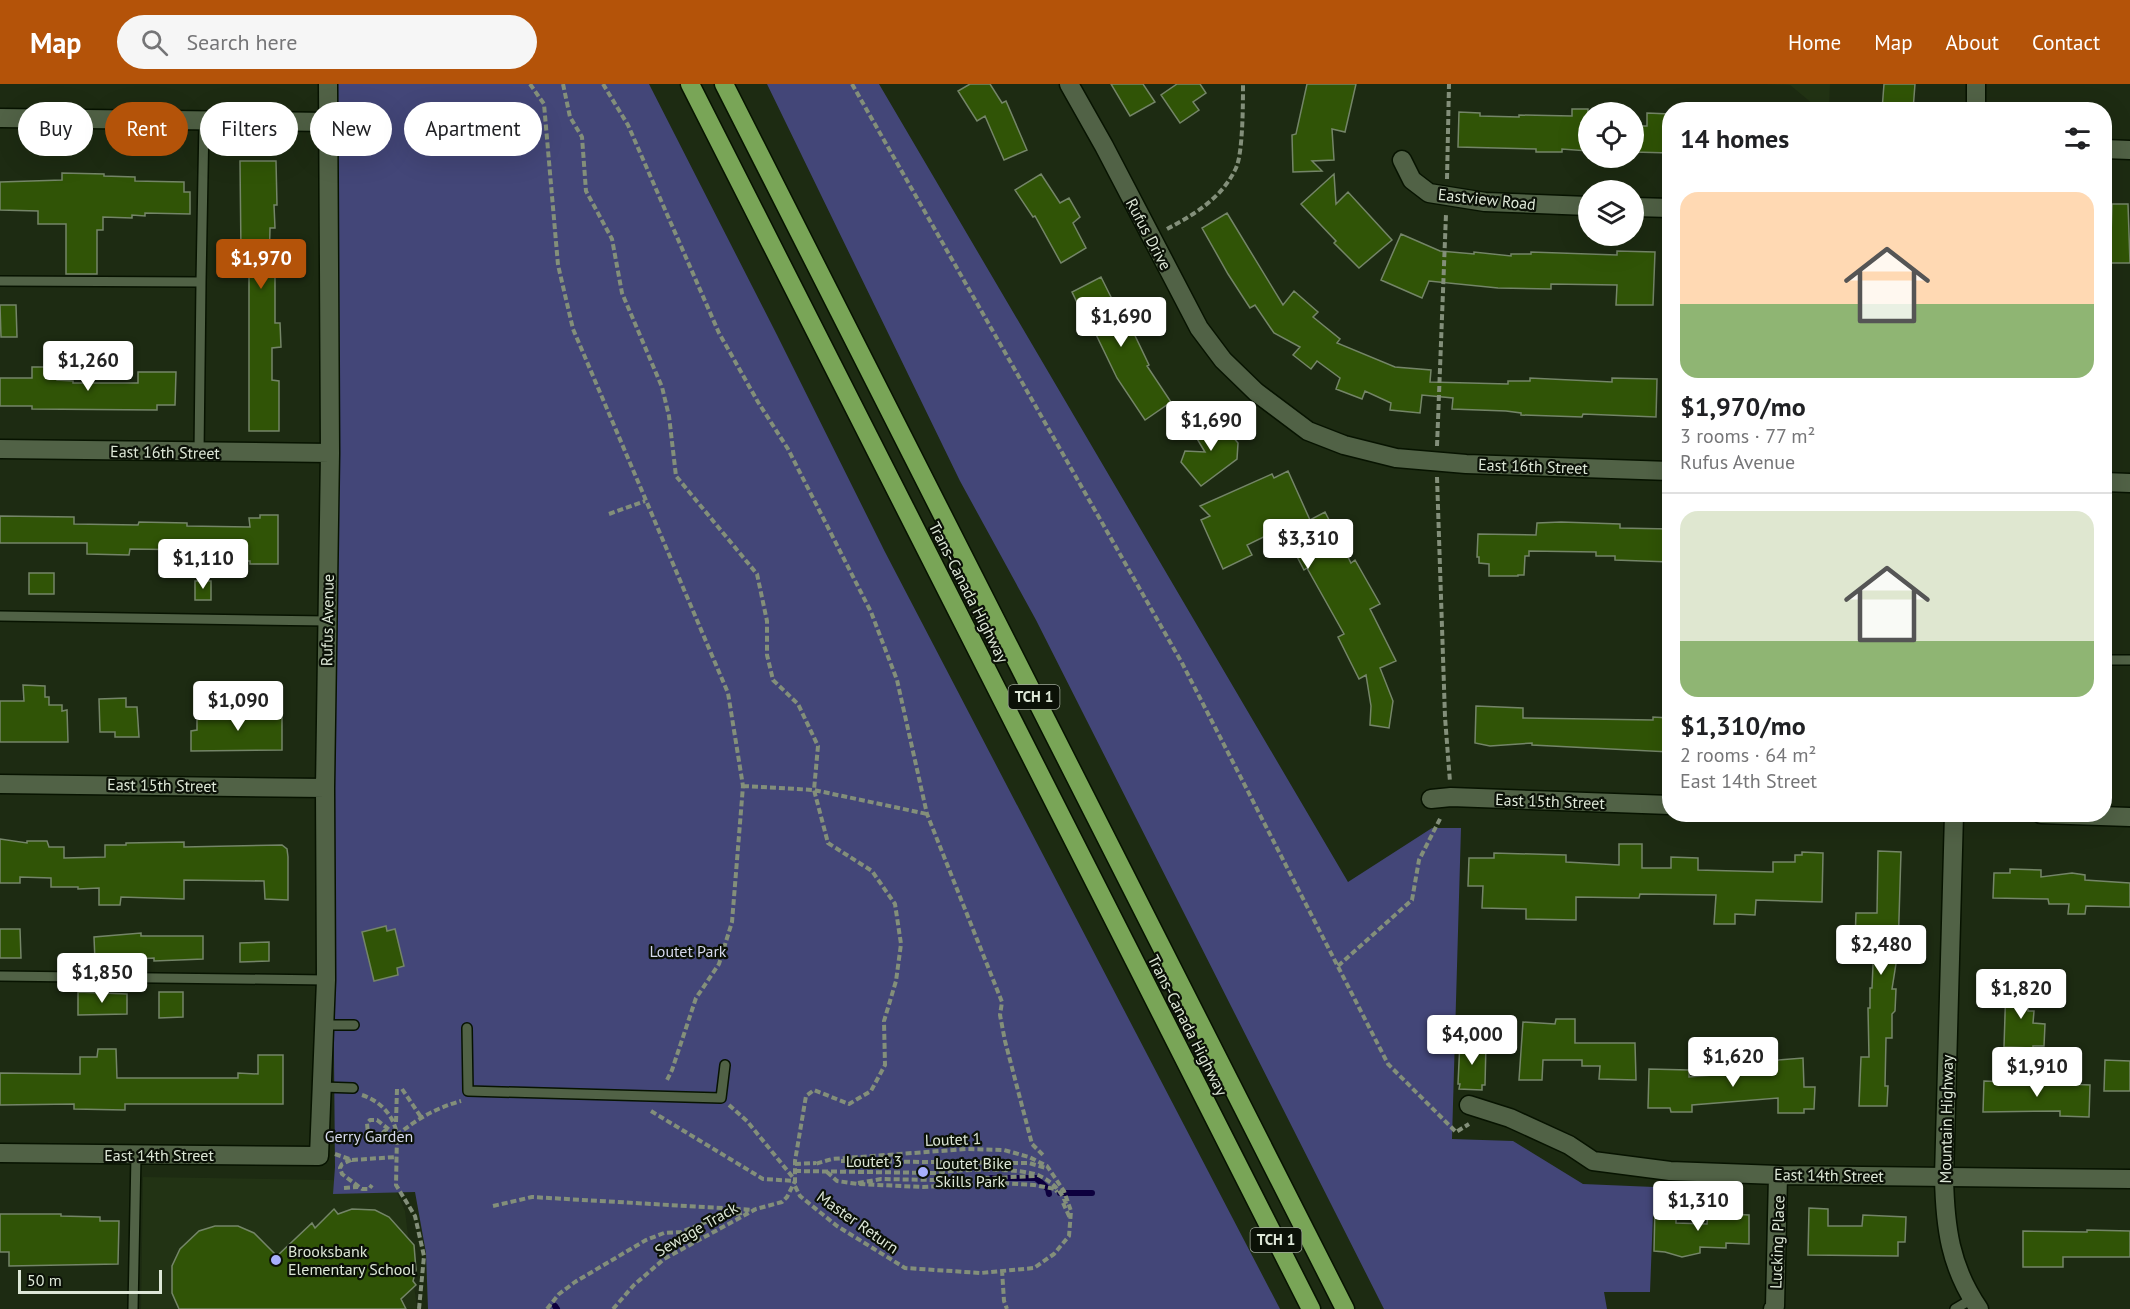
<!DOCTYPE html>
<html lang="en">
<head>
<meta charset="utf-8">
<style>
	body { margin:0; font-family:"PT Sans",sans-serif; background:#f6f6f6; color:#202124; height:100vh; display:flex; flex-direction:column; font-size:22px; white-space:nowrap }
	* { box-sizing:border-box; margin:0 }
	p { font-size:20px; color:#757577 }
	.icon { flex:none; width:33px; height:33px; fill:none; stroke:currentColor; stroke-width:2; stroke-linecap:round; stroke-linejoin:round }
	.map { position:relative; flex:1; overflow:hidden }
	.side { position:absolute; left:1662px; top:18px; width:450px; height:720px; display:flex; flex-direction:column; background:#fff; border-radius:24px; box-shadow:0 6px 24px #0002 }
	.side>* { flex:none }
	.guide { position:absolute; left:18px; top:18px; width:570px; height:54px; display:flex; gap:12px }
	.tools { position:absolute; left:1578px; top:18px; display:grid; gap:12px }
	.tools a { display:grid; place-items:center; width:66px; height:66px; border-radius:50%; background:#fff; box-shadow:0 6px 24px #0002; font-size:30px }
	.scale { position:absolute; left:18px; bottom:15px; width:144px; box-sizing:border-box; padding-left:6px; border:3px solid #dde7d7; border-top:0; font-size:16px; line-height:21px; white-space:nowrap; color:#dde7d7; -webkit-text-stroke:4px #0b1107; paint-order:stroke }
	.price { position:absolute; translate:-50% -51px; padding:0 14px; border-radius:6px; background:#fff; color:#222; font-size:20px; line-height:39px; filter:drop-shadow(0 2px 3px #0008) }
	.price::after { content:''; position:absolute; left:50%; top:36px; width:18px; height:14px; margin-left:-9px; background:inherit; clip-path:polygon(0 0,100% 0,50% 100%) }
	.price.active { background:#b45309; color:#fff }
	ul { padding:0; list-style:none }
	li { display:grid; align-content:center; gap:12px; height:318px; padding:0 18px }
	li+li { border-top:2px solid #e0e0e0 }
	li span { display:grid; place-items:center; height:186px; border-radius:18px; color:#555 }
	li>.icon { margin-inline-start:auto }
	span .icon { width:108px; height:108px; fill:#fffc; stroke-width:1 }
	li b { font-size:26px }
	h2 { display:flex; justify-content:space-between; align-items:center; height:72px; padding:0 18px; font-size:26px }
	.tag { padding:0 21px; border-radius:27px; background:#fff; box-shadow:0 6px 24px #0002; font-size:21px; line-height:54px }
	.tag.active { background:#b45309; color:#fff }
	header { display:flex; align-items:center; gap:36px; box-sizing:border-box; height:84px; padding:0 30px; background:#b45309; color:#fff }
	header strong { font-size:28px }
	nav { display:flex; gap:33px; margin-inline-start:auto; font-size:21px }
	.search { width:420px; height:54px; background:#f6f6f6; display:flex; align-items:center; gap:15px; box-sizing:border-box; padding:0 21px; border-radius:33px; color:#757577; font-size:22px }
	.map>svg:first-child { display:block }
</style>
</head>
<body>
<header>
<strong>Map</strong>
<div class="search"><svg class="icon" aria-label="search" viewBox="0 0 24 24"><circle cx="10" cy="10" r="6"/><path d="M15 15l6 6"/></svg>Search here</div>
<nav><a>Home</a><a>Map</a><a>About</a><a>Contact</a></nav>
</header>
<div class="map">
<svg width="2130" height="1225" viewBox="0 0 2130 1225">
	<rect width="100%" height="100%" fill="#1d2b12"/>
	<path fill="#223314" d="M1762 0H1830L1829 25H1819L1790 1Z
		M143 1093 392 1097 405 1127 417 1225H141Z"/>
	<path fill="#434678" d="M325 0H649L777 251 885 468 1280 1225H428L426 1169 415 1108 333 1110 335 1083Z
		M767 0H879L1348 798 1432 744H1461L1452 1055 1513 1057 1583 1100 1654 1103 1650 1208H1604L1607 1225H1384L1036 536 960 397Z"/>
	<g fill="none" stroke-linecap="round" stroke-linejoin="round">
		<path stroke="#0d003e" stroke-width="6" d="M991 1094H1036L1048 1105 1049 1110
			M1060 1109H1092
			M555 1222 557 1225"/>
	</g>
	<path fill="#305406" stroke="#748568" stroke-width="1.5" d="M970 0H990L1002 19 1006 17 1027 66 1004 76 985 32 977 37 958 7Z
		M1111 0H1143L1155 18 1130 32Z
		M1177 0H1200L1206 9 1193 18 1199 26 1180 39 1161 11Z
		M1307 0H1356L1345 48 1332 45 1334 76 1312 77 1322 87 1293 88 1292 51 1296 50Z
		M1884 0H1915L1913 26H1882Z
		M1572 25H1588V67L1562 65V68H1536V65L1458 63 1459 28 1480 29V32L1519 33V31L1572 32Z
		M1647 29 1670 30V69L1634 68V42H1647Z
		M240 77H276L277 121H274L275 144H270L269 183 275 184V239H280L281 263 272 264V296L279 297V347H249V169L241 170Z
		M62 89 104 90V92L135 93V97L184 98V108H190V130L145 129V132L132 131V134L103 133V146H97V190H66V140H38V127L0 126V98L62 96Z
		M1041 90 1060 119 1069 114 1080 133 1073 139 1086 164 1061 179 1035 132 1033 133 1015 106Z
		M1334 90 1336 120 1348 108 1392 156 1359 184 1334 159 1336 157 1301 120Z
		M2112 120H2128L2130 179H2104V152H2111Z
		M1227 129 1283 221 1294 207 1318 228 1313 233 1340 255 1337 259 1395 283 1431 286 1430 298 1508 300V297H1530V294L1612 298V294L1657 295 1656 333 1583 330 1582 333 1521 331V329L1506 327 1452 325 1453 314 1422 311 1420 329 1390 326 1391 319 1365 307 1362 315 1336 305 1340 294 1317 277 1311 285 1293 271 1300 263 1274 249 1255 221 1250 224 1228 190 1202 144Z
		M1401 150 1440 167 1474 170V168L1511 172V170H1531V168L1617 171V167L1655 168 1653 221H1616L1617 201 1551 200V205L1498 204 1429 197 1422 214 1381 196Z
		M1101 193 1124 239 1128 237 1149 281 1147 282 1171 318 1145 336 1117 294 1088 234 1085 235 1072 208Z
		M0 221H16L17 253H1Z
		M32 283H57V296L73 297V299H138V288H176L175 321H157V326L32 325V322H0V294H32Z
		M1216 333 1238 359 1237 375 1201 402 1181 378 1185 367 1205 368 1193 348Z
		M1288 387 1310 436 1325 428 1351 479 1355 476 1380 520 1370 525 1396 577 1380 584 1393 617 1389 644 1370 641 1371 622 1366 591 1359 595 1338 553 1344 550 1307 484 1304 486 1282 444 1247 461 1252 471 1223 485 1201 436 1210 432 1200 422 1272 390 1274 394Z
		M260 431H278V480H250V477L201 476 202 466 130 465 129 471 87 470V459H0V432L74 433V440L138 441 139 438 187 439V442L250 443 249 434H260Z
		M1561 438 1620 440V444L1670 445V478L1615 476V472H1596V468L1529 467V472H1525L1524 491H1518V492H1489V480L1479 479V473H1477L1478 450 1536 451 1537 439Z
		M29 489H54V510H29Z
		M195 497H211V516H195Z
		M23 601 45 602V613H49V621H62V627L67 626 68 658H0V617H24Z
		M126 614V623H137L139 653H115V648H100L99 615Z
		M1476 622 1523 624V634L1653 636V633L1670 634V668L1532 661V659L1490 662 1475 659Z
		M262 627H282V666L191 667V647L197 646V630L262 629Z
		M0 755 27 759V757H47L49 763H64V774L105 773V761H126V759L184 758V763L282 761 287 765 288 773V816L265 815 264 797 184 796V815L121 813 120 821H99V804L78 805V803H51V794L20 793V799H0Z
		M1619 760H1642V784H1671V773L1698 774V786L1773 788V778H1795V771H1802V768L1823 769 1822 818 1756 816 1755 831 1735 830V840H1714L1716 811 1640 810 1639 814 1576 813V836L1526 835V825L1482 824 1483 802H1468L1469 774H1494V769L1566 771V778L1619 781Z
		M1878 767 1901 768 1898 867 1892 905H1896L1895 927 1892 930V954H1886L1885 1002H1888L1887 1022H1859L1861 973H1869L1868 924H1870V904H1872L1874 858 1855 857 1856 829H1877Z
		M2010 785 2041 786V793L2072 789 2085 791V796L2130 799V823L2086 822 2085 830H2068L2069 820H2049L2048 815 1993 814 1994 789H2010Z
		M386 842 387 847 395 845 404 882 397 884 398 891 374 897 362 848Z
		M0 845H20L21 874H0Z
		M141 849V852H203V875L154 877V874L95 877 94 853Z
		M269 858V877L240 878V859Z
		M2006 900H2029L2028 927H2034L2033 939 2045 940 2044 962H2033V964L2004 963Z
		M78 908 127 910V930L78 931Z
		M159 908H183V933L159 934Z
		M1556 935H1575V959H1635L1636 996 1599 995 1600 982H1582V976H1543L1542 996H1519L1523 938 1555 940Z
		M1460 957 1486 959 1485 1001H1482V1006L1459 1005 1460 1000H1458Z
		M98 965H116L117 994H238V989L258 990V971H283V1020H125V1026L74 1025V1020L0 1021V989L80 990V973H97Z
		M1803 974 1804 1003H1815L1814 1025H1804V1029H1778V1014L1692 1021V1028H1671L1670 1024H1648L1649 985 1689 986V993L1725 990V988L1767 987V977Z
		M2105 976 2130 977V1007H2104Z
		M1984 997 2090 1001 2089 1033 2060 1032V1027L1983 1028Z
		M1655 1122H1676V1139L1707 1140 1708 1129 1749 1131V1160L1726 1159V1164L1700 1163V1169L1682 1173 1665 1168 1654 1167Z
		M1809 1124 1828 1125V1142H1862L1863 1131 1906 1133 1905 1158H1898V1172L1808 1171Z
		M334 1125 338 1130 352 1125 375 1126 389 1133 414 1161 416 1186 413 1197 416 1201 401 1215 406 1225H179L172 1209V1182L180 1165 199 1147 215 1142H238L254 1149 277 1172 312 1139 315 1144Z
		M0 1130H61V1132L100 1133V1137H119L118 1180 9 1182V1168H0Z
		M2087 1146 2130 1147V1173H2063V1183H2023V1147L2087 1148Z"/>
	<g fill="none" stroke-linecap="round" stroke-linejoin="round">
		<defs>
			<path id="service" d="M0 197 201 198 199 368
				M201 198 204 37
				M0 532 327 537
				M2104 576H2130
				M0 892 326 896
				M324 941H354
				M467 944 468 1007 721 1014 725 981
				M322 1003 353 1004
				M133 1225 136 1071
				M1955 1225 1972 1215"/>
			<path id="minor" d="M1069 0 1104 62 1199 244 1223 276 1256 308 1308 347 1344 361 1396 374 1466 380 1670 387
				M0 34 329 38
				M2104 65 2130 66
				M1402 76 1412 96 1429 109 1485 118 1588 122
				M1634 123 1670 124
				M0 365 330 369
				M2104 398 2130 399
				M0 700 325 704
				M1431 715 1451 713 1670 721
				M2041 730 2130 733
				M1469 1021 1510 1034 1569 1061 1593 1077 1670 1087 1778 1091 2130 1095
				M0 1069 319 1072 326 896 325 704 330 369 328 0
				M1773 1225 1775 1222 1778 1091"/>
			<path id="secondary" d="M1976 26V0
				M1954 730 1944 1093C1945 1143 1950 1183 1979 1225"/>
			<path id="motorway" d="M690 0 1311 1225
				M724 0 1345 1225"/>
		</defs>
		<use href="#service" stroke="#071300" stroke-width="12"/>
		<use href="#minor" stroke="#071300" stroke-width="21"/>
		<use href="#secondary" stroke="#071300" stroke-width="21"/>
		<use href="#motorway" stroke="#071300" stroke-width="21"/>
		<path stroke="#838f7a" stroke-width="4" stroke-dasharray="6 3" stroke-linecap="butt" d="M530 0 544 20 558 181 573 245 728 609 743 702 732 838 719 880 696 914 672 986 666 998
			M563 0 570 33 582 53 586 107 612 155 622 209 662 303 669 332 676 392 757 490 767 537V571L773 596 798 620 818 662 814 706 828 759 872 787 895 820 901 860 896 897 884 937 885 981 871 1007 849 1020 814 1006 806 1012 795 1077V1102L800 1112 837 1142 905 1184 981 1189 1034 1184 1054 1170 1069 1152 1071 1127 1064 1107 1047 1082 1029 1073 1004 1066 967 1065 832 1075 815 1080
			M603 0 628 41 719 249 758 318 788 365 871 528 897 596 927 730 1002 918 1000 931 1005 957 1032 1060 1045 1073
			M852 0 1182 579 1388 980 1456 1048 1469 1040
			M1447 95 1449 0
			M1167 145C1195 130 1222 114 1236 84 1243 69 1243 19 1243 0
			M1437 362 1446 130
			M1437 393 1445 633 1450 698
			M609 430 645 417
			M743 702 814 706 927 730
			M1338 882 1412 816 1419 776 1441 733
			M402 1005 421 1033
			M362 1011C380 1017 394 1031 397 1051
			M729 1021 747 1037 795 1096
			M651 1027 763 1095 796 1097
			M396 1038 397 1005
			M387 1045 378 1053 371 1052 368 1050 367 1039 370 1036H377L396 1051
			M335 1070 352 1076 396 1073
			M351 1076 342 1080 340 1084 342 1090 362 1105H369L372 1101
			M841 1077 1015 1079H1029L1046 1084
			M795 1080 816 1079
			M795 1087 937 1089C958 1085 1021 1083 1040 1092 1054 1099 1062 1108 1067 1122
			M827 1088 837 1097 858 1100 923 1103 1002 1099 1034 1101 1055 1105 1057 1108
			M858 1099 881 1095 936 1096 1036 1092
			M344 1104 358 1103
			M1063 1119 1070 1134
			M493 1122 532 1113 755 1126
			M1002 1186 1004 1217 1007 1225
			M419 1225 424 1172 415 1132 396 1101 397 1051C417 1035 436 1024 461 1017
			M547 1225 559 1210 575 1198 646 1156 664 1149 681 1148 719 1133 748 1128
			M613 1225 634 1201 664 1175 756 1125 782 1118 787 1113 795 1097"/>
		<use href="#service" stroke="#516246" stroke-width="9"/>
		<use href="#minor" stroke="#516246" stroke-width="18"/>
		<use href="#secondary" stroke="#516246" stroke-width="18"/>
		<use href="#motorway" stroke="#79a557" stroke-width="18"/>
	</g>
	<g fill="#a8b0fc" stroke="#0b1107" stroke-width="2">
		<circle cx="923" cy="1088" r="6"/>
		<circle cx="276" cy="1176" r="6"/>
	</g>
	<g text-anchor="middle" stroke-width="4.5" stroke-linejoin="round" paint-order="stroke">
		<g fill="#0b1107" stroke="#9ea799" stroke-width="1.5">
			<rect x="1008.5" y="601" width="51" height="24" rx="4.5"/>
			<rect x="1250.5" y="1144" width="51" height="24" rx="4.5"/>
		</g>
		<g font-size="15" font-weight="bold" fill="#dde7d7">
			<text x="1034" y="618">TCH 1</text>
			<text x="1276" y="1161">TCH 1</text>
		</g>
		<g font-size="16" fill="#dde7d7" stroke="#0b1107">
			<text transform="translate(1487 115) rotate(6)" y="6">Eastview Road</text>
			<text transform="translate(1149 150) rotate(62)" y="6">Rufus Drive</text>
			<text transform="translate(165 368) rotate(1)" y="6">East 16th Street</text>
			<text transform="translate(1533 382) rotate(2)" y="6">East 16th Street</text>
			<text transform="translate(969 508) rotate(63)" y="6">Trans-Canada Highway</text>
			<text transform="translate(327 536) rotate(-89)" y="6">Rufus Avenue</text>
			<text transform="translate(162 701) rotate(1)" y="6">East 15th Street</text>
			<text transform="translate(1550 717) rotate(2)" y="6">East 15th Street</text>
			<text transform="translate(1188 941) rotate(63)" y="6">Trans-Canada Highway</text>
			<text transform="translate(1946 1035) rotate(-89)" y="6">Mountain Highway</text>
			<text transform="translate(953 1055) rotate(-2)" y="6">Loutet 1</text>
			<text x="159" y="1077">East 14th Street</text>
			<text x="874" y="1083">Loutet 3</text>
			<text transform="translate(1829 1091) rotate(1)" y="6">East 14th Street</text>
			<text transform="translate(858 1138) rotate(35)" y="6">Master Return</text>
			<text transform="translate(696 1145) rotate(-30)" y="6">Sewage Track</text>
			<text transform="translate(1777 1158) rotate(-88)" y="6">Lucking Place</text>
		</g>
		<g font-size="16" fill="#d6d9ed" stroke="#0b1107">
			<text x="688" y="873">Loutet Park</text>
			<text x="369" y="1058">Gerry Garden</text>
		</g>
		<g font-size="16" fill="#dde7d7" stroke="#0b1107" text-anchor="start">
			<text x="935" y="1085">Loutet Bike<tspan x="935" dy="18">Skills Park</tspan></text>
			<text x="288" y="1173">Brooksbank<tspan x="288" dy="18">Elementary School</tspan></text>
		</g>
	</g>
</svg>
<div class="tools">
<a><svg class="icon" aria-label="locate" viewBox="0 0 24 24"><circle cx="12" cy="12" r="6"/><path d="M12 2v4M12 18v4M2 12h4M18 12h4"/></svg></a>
<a><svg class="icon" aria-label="layers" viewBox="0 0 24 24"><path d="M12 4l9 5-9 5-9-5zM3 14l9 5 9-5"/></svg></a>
</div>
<div class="scale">50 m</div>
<b class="price active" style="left:261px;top:206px">$1,970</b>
<b class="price" style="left:1121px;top:264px">$1,690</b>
<b class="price" style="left:88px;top:308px">$1,260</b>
<b class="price" style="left:1211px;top:368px">$1,690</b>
<b class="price" style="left:1308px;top:486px">$3,310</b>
<b class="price" style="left:203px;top:506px">$1,110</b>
<b class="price" style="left:238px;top:648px">$1,090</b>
<b class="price" style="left:1881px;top:892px">$2,480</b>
<b class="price" style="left:102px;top:920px">$1,850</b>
<b class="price" style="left:2021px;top:936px">$1,820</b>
<b class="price" style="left:1472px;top:982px">$4,000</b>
<b class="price" style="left:1733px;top:1004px">$1,620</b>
<b class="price" style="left:2037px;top:1014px">$1,910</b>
<b class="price" style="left:1698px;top:1148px">$1,310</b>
<div class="guide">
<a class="tag">Buy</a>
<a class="tag active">Rent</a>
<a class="tag">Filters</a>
<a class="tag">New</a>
<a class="tag">Apartment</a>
</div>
<section class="side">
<h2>14 homes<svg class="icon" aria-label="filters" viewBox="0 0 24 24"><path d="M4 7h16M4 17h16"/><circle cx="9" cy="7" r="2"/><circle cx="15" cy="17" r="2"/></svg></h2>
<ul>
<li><span style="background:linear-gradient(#ffd9b3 60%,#8fb573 0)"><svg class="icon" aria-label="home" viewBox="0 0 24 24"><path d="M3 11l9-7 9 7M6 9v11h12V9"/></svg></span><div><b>$1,970/mo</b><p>3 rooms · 77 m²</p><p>Rufus Avenue</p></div></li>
<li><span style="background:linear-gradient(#dfe7d0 70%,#8fb573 0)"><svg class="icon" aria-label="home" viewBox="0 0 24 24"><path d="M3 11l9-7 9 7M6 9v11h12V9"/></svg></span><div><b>$1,310/mo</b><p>2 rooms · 64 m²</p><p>East 14th Street</p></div></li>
</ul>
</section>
</div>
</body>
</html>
